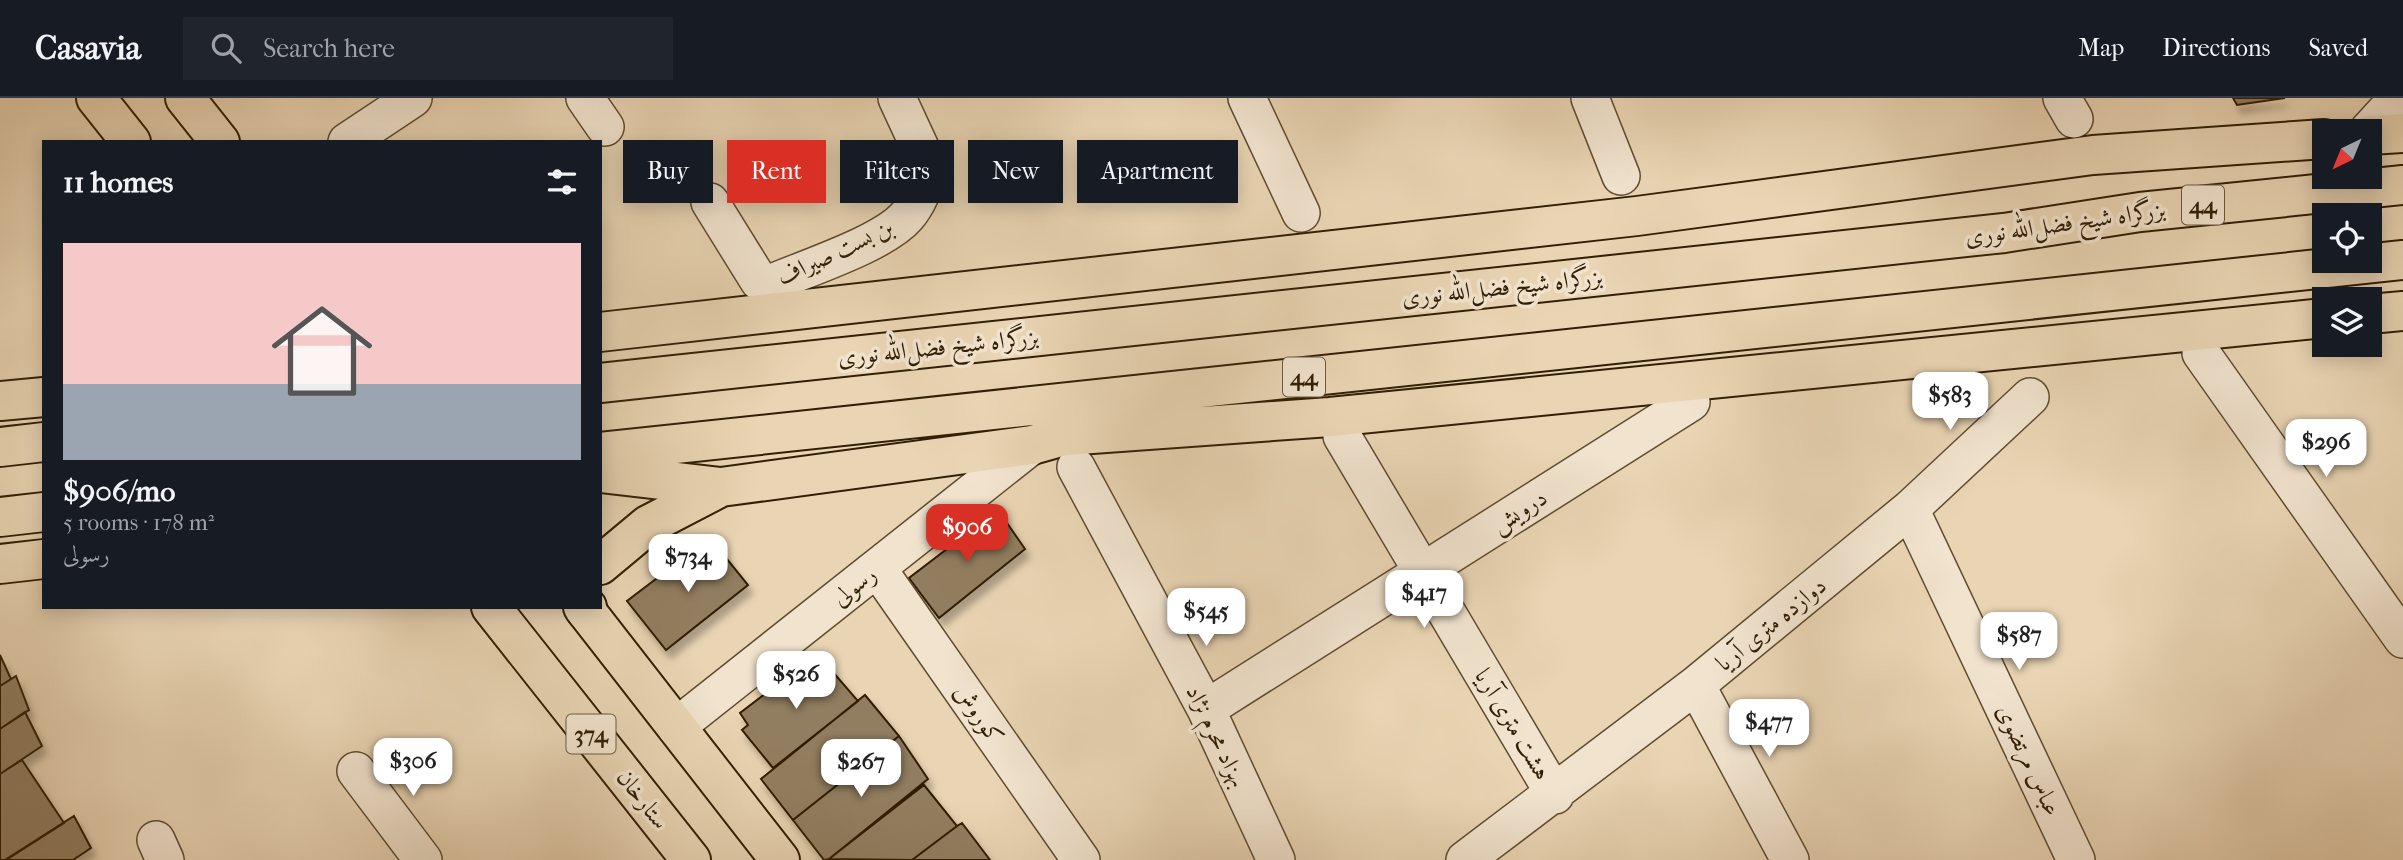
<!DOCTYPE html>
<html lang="en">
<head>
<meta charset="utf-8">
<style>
	body { margin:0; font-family:"IM FELL French Canon",Amiri,serif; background:#20242c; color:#f1f3f6; height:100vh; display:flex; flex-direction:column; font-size:26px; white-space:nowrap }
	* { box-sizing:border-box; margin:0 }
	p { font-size:23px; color:#9ea1a6 }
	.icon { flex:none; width:38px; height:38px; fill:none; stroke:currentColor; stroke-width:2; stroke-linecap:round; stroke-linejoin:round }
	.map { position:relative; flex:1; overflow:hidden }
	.sheet { position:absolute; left:42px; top:42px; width:560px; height:469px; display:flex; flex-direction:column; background:#171b24; border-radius:0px; box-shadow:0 4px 18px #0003 }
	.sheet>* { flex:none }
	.hud { position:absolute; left:623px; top:42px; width:665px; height:63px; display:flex; gap:14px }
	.needle { width:46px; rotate:223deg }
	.buttons { position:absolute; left:2312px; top:21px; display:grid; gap:14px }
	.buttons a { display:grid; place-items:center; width:70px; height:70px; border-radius:0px; background:#171b24; box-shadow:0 4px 18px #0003; font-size:35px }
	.price { position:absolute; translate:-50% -60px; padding:0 16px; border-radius:14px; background:#fff; color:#222; font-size:23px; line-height:46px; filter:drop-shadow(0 2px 4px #0008) }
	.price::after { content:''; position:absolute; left:50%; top:42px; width:21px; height:16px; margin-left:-10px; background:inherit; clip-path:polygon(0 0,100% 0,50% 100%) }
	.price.current { background:#d93025; color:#fff }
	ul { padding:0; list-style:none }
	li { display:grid; align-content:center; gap:14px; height:371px; padding:0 21px }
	li span { display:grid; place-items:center; height:217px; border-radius:0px; color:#555 }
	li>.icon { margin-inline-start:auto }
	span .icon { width:126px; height:126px; fill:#fffc; stroke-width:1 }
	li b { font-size:30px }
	h2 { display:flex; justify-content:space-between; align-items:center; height:84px; padding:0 21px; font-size:30px }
	.tag { padding:0 24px; border-radius:0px; background:#171b24; box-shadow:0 4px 18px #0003; font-size:24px; line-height:63px }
	.tag.current { background:#d93025; color:#fff }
	header { display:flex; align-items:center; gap:42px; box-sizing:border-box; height:98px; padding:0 35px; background:#171b24; border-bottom:2px solid #363941 }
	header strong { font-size:33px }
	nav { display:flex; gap:38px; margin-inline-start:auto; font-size:24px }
	.search { width:490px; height:63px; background:#20242c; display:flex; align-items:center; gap:18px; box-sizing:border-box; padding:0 24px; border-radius:0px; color:#9ea1a6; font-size:26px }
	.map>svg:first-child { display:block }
</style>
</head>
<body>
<header>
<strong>Casavia</strong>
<div class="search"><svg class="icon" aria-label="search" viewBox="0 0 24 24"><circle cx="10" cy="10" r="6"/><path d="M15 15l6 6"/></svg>Search here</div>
<nav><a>Map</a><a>Directions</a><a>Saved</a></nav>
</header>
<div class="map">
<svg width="2403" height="762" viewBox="0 0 2403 762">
	<defs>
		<filter id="shadow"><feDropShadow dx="4.5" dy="8" stdDeviation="3.5" flood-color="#0004"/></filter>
	</defs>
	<rect width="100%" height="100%" fill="#e9d4b3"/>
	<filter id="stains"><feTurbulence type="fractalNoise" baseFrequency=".00286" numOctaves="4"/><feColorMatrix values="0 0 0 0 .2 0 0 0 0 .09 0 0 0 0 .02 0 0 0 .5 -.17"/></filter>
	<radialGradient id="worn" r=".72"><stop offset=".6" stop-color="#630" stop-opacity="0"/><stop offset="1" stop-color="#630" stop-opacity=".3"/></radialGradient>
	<path fill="#917d5f" stroke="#311f05" stroke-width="2" filter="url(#shadow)" d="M2233 0H2285L2237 7Z
		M998 412 1025 451 939 520 909 480Z
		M710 440 748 487 666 552 627 503Z
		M0 557 11 581 0 588Z
		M812 560 821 569 826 566 858 603 773 670 742 632 748 627 740 615Z
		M16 578 29 612 0 631V588Z
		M865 597 899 638 793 722 761 681Z
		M25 614 42 648 0 676V631Z
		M899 638 928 681 829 761 824 762 793 722Z
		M22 662 64 725 6 762H0V676Z
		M924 687 957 728 912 762 829 761Z
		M74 718 91 750 73 762H5Z
		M962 725 990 762H912L957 728Z"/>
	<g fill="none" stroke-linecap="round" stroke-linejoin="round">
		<defs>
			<path id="minor" d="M585 0 605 29
				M1247 0 1301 115
				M1590 0 1621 78
				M2062 0 2074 21
				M2368 33 2398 0
				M347 44 413 0
				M710 104 759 183 770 186C806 170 883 146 907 118 919 104 925 87 929 69L897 0
				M2201 255 2403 541
				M1342 338 1555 697
				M1076 369 1206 611 1276 762
				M1910 411 2076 762
				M877 470 1081 762
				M1696 587 1790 762
				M1206 611 1691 304
				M676 629 1032 347
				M356 673 423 762
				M156 742 165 762
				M1465 762 1696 587 1910 411 2030 299"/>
			<path id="major" d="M96 0 131 44
				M185 0 220 44
				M491 509 691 762
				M583 509 780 762"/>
			<path id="highway" d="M2370 37 2403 35
				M2370 216 2403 213
				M600 234 1637 118 2093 57 2324 41
				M600 285 2004 135 2140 114 2403 87
				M0 303 44 299
				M0 349 44 344
				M600 354 2403 162
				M600 375 721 389 1032 347 1064 338 1330 319 2324 220
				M0 419 44 414
				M0 466 44 461
				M600 467 648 427 721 389
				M586 513 587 509"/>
		</defs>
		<use href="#minor" stroke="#5f4c30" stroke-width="40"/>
		<use href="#major" stroke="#311f05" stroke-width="42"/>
		<use href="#highway" stroke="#311f05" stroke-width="42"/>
		<use href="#minor" stroke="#f1e3ce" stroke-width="37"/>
		<use href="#major" stroke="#e9d4b3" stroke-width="38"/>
		<use href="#highway" stroke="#e9d4b3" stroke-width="38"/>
	</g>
	<g text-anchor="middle" stroke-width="7" stroke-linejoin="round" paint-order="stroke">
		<g fill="#f1e3ce" stroke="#6b5a41" stroke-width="2">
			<rect x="2182" y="87.5" width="42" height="39" rx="5"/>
			<rect x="1283" y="259.5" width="42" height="39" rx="5"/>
			<rect x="566.5" y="616.5" width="49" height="39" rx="5"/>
		</g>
		<g font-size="23" font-weight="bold" fill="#311f05">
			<text x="2203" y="115">44</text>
			<text x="1304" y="287">44</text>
			<text x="591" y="644">374</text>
		</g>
		<g font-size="24" fill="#311f05" stroke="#f1e3ce">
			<text transform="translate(2065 125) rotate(-8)" y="8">بزرگراه شیخ فضل‌الله نوری</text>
			<text transform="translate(835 154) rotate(-25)" y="8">بن بست صیراف</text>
			<text transform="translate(1502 189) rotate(-6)" y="8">بزرگراه شیخ فضل‌الله نوری</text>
			<text transform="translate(938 249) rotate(-6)" y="8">بزرگراه شیخ فضل‌الله نوری</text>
			<text transform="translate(1519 413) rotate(-32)" y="8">درویش</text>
			<text transform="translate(854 488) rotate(-38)" y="8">رسولی</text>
			<text transform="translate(1771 526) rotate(-39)" y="8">دوازده متری آریا</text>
			<text transform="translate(979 616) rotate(55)" y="8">کوروش</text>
			<text transform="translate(1513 626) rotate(59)" y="8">هشت متری آریا</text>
			<text transform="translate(1217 638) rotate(64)" y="8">بهزاد محرم نژاد</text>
			<text transform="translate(2029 662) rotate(65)" y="8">عباس مرتضوی</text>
			<text transform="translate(643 701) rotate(52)" y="8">ستارخان</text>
		</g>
	</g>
	<rect width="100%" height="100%" filter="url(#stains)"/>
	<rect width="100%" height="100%" fill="url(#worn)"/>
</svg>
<div class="buttons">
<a><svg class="needle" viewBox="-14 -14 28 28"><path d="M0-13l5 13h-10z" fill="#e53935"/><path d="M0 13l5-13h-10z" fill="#9ea1a6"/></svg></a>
<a><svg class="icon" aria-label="locate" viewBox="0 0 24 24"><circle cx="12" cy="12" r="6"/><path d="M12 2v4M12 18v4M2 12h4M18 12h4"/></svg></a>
<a><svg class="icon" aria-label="layers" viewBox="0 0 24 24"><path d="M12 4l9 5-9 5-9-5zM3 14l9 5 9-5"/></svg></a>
</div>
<b class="price" style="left:1950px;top:334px">$583</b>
<b class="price" style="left:2326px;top:381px">$296</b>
<b class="price current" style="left:967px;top:466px">$906</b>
<b class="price" style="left:688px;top:496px">$734</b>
<b class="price" style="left:1424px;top:532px">$417</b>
<b class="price" style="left:1206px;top:550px">$545</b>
<b class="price" style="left:2019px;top:574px">$587</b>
<b class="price" style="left:796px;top:613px">$526</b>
<b class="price" style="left:1769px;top:661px">$477</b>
<b class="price" style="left:413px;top:700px">$306</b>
<b class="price" style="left:861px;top:701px">$267</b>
<div class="hud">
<a class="tag">Buy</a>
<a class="tag current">Rent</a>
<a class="tag">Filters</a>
<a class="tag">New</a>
<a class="tag">Apartment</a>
</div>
<section class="sheet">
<h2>11 homes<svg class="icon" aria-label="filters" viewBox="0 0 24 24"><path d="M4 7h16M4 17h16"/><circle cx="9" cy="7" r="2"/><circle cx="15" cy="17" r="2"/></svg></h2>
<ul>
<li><span style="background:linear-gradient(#f6c9c9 65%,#9aa5b1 0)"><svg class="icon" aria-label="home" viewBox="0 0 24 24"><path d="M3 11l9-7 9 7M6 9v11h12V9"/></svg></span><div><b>$906/mo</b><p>5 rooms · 178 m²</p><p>رسولی</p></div></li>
</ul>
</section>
</div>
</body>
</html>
